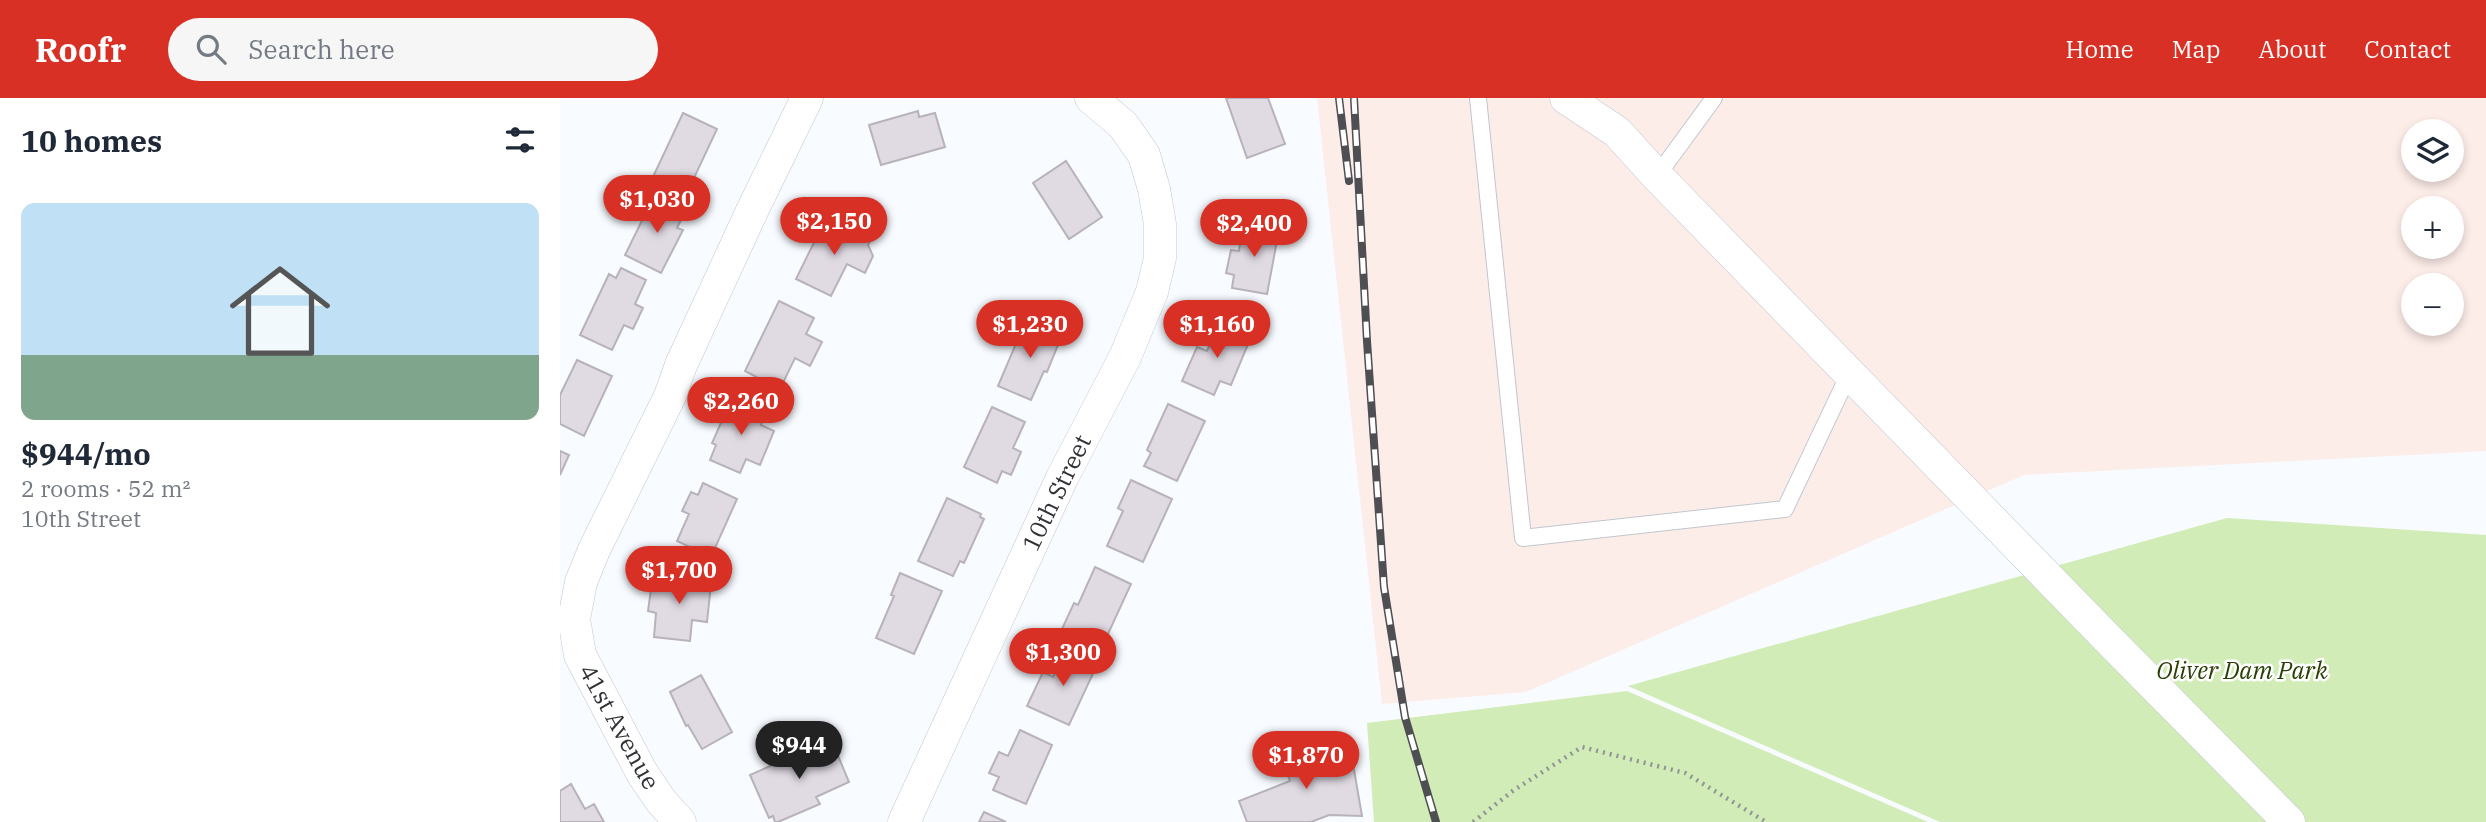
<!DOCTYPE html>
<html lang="en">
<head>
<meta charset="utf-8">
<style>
	body { margin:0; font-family:"IBM Plex Serif",serif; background:#f6f6f7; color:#1f2937; height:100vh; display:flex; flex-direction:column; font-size:26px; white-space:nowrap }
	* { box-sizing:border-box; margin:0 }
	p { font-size:23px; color:#747a83 }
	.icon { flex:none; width:38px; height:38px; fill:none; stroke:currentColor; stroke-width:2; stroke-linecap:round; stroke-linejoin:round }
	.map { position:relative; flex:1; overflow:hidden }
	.side { display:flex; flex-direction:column; background:#fff; width:560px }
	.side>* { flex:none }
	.tools { position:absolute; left:1841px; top:21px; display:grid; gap:14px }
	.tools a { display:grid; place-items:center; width:63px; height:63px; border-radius:50%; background:#fff; box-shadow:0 4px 10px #0003; font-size:35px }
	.price { position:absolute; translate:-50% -60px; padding:0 16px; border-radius:24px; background:#d93025; color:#fff; font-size:23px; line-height:46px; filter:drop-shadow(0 2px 4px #0008) }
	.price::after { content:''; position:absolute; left:50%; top:42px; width:21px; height:16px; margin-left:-10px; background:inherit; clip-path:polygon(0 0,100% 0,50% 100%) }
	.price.on { background:#222; color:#fff }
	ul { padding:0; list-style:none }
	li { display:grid; align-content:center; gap:14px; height:371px; padding:0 21px }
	li span { display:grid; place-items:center; height:217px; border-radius:14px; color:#555 }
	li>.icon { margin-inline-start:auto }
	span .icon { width:126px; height:126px; fill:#fffc; stroke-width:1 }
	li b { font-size:30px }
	h2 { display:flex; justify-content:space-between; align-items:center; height:84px; padding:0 21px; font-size:30px }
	header { display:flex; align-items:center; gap:42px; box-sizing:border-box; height:98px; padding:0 35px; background:#d93025; color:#fff }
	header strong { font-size:33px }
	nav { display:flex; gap:38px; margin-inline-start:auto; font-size:24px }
	.search { width:490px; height:63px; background:#f6f6f7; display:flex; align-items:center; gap:18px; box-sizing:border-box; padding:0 24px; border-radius:38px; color:#747a83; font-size:26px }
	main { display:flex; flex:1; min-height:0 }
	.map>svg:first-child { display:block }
</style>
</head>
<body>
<header>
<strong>Roofr</strong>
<div class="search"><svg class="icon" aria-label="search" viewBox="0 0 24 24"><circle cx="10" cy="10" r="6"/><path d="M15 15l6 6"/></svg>Search here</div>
<nav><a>Home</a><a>Map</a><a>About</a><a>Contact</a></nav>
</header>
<main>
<section class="side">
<h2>10 homes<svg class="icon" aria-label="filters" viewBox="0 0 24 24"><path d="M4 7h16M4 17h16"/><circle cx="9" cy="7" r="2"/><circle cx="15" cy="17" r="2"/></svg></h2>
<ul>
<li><span style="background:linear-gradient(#bfe0f5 70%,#7fa58c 0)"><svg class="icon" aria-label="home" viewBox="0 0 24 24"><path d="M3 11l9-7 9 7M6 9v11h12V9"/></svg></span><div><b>$944/mo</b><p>2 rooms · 52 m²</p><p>10th Street</p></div></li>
</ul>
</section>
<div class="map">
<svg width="1926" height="724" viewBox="0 0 1926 724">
	<rect width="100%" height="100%" fill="#f8fbff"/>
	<path fill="#fdede9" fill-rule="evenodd" d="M757 0H1926V353L1464 377 966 594 822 606ZM1853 33H1892V72H1853ZM1853 110H1892V149H1853ZM1853 187H1892V226H1853Z"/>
	<path fill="#d1ecb6" d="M1667 420 1926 437V724H1380L1068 588Z
		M1067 593 1368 724H814L807 625Z"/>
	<path fill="#e0dae3" stroke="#b7b2bb" stroke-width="2" d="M666 0H708L725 46 687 60Z
		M358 13 359 19 375 15 385 49 321 67 309 27Z
		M123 15 157 31 126 97 92 81Z
		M506 63 542 119 509 141 473 85Z
		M94 98 125 114 117 130 123 132 101 175 65 157Z
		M266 120 311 142 308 147 313 158 305 175 287 166 271 198 236 181Z
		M683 126 719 132 707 196 672 190 674 177 666 175 671 152 679 153Z
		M61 170 86 182 75 206 83 210 73 231 64 227 52 252 20 237 49 176 56 180Z
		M219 203 254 220 246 236 262 244 250 268 235 260 220 291 185 273Z
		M466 222 502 237 487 274 484 273 471 302 438 288Z
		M658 225 691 239 671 287 660 283 654 297 622 283 637 249 647 253Z
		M17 262 52 278 24 338 0 326V297Z
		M172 300 206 314 201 327 214 333 200 367 186 361 180 375 150 362 156 347 152 345Z
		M608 306 645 323 617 383 584 368 591 355 587 352Z
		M432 309 465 324 453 350 461 354 451 377 442 373 437 385 404 369Z
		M0 353 9 357 0 377Z
		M571 382 612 401 583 464 547 448 563 413 558 410Z
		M143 385 177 401 151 459 117 443 129 416 122 413 131 394 138 397Z
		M387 400 421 416 420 419 424 421 404 465 400 463 393 478 358 463Z
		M535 469 571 486 542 549 502 531 514 505 518 507Z
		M340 475 382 493 354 556 316 540 334 498 331 497Z
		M100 476 136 480V485L151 486 147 524 132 522 130 543 94 539 96 515 88 513 91 491H99Z
		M505 553 537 567 509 627 467 608 483 574 493 579Z
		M141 577 172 634 142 651 128 627 126 628 110 594Z
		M460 632 492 647 466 706 433 692 439 679 429 675 439 654 448 658Z
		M742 638 755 674 792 660 802 718 769 717 751 724H687L679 703 730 683 717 648Z
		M271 641 289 684 256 699 260 706 218 724H215L213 718 209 720 190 677Z
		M11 686 25 711 34 706 44 724H0V693Z
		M424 714 446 724H419Z"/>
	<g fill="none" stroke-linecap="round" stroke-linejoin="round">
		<defs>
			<path id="lane" d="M918 0 963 440 1225 411 1289 276
				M1097 78 1154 0"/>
			<path id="street" d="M1006 0 1057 34 1097 78 1546 539 1729 724
				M120 724 101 703 82 675 20 557 14 521 21 484 34 452 110 298 121 267 192 113 247 0
				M344 724 502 380 565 259 592 194 600 160V126L594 91 584 57 563 27 531 0"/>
		</defs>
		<use href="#lane" stroke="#c0c6cf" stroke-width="18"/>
		<use href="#street" stroke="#c0c6cf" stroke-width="33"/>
		<path stroke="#919397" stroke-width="4.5" stroke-dasharray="2 5" stroke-linecap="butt" d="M913 724 954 692 1022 649 1125 675 1206 724"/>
		<use href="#lane" stroke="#fff" stroke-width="16"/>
		<use href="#street" stroke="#fff" stroke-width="32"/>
		<defs>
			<path id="rail" d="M779 0 789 83
				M794 0 807 243 824 489 845 619 876 724"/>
		</defs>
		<use href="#rail" stroke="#4d4f53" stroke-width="8"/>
		<use href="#rail" stroke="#fff" stroke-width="5" stroke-dasharray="16" stroke-linecap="butt"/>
	</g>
	<g text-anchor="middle" stroke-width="5" stroke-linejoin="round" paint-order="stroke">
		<g font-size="24" fill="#303236" stroke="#fff">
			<text transform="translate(497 395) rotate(-64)" y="8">10th Street</text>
			<text transform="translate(59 629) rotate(61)" y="8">41st Avenue</text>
		</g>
		<g font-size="24" font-style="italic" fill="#294005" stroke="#fff">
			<text x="1682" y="581">Oliver Dam Park</text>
		</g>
	</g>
</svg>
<div class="tools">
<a><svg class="icon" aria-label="layers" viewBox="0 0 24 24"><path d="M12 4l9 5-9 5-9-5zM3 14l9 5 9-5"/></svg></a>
<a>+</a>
<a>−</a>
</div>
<b class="price" style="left:97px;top:137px">$1,030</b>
<b class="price" style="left:274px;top:159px">$2,150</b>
<b class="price" style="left:694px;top:161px">$2,400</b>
<b class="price" style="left:470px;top:262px">$1,230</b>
<b class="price" style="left:657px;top:262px">$1,160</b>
<b class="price" style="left:181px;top:339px">$2,260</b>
<b class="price" style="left:119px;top:508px">$1,700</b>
<b class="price" style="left:503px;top:590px">$1,300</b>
<b class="price on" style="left:239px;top:683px">$944</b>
<b class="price" style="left:746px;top:693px">$1,870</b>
</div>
</main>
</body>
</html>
